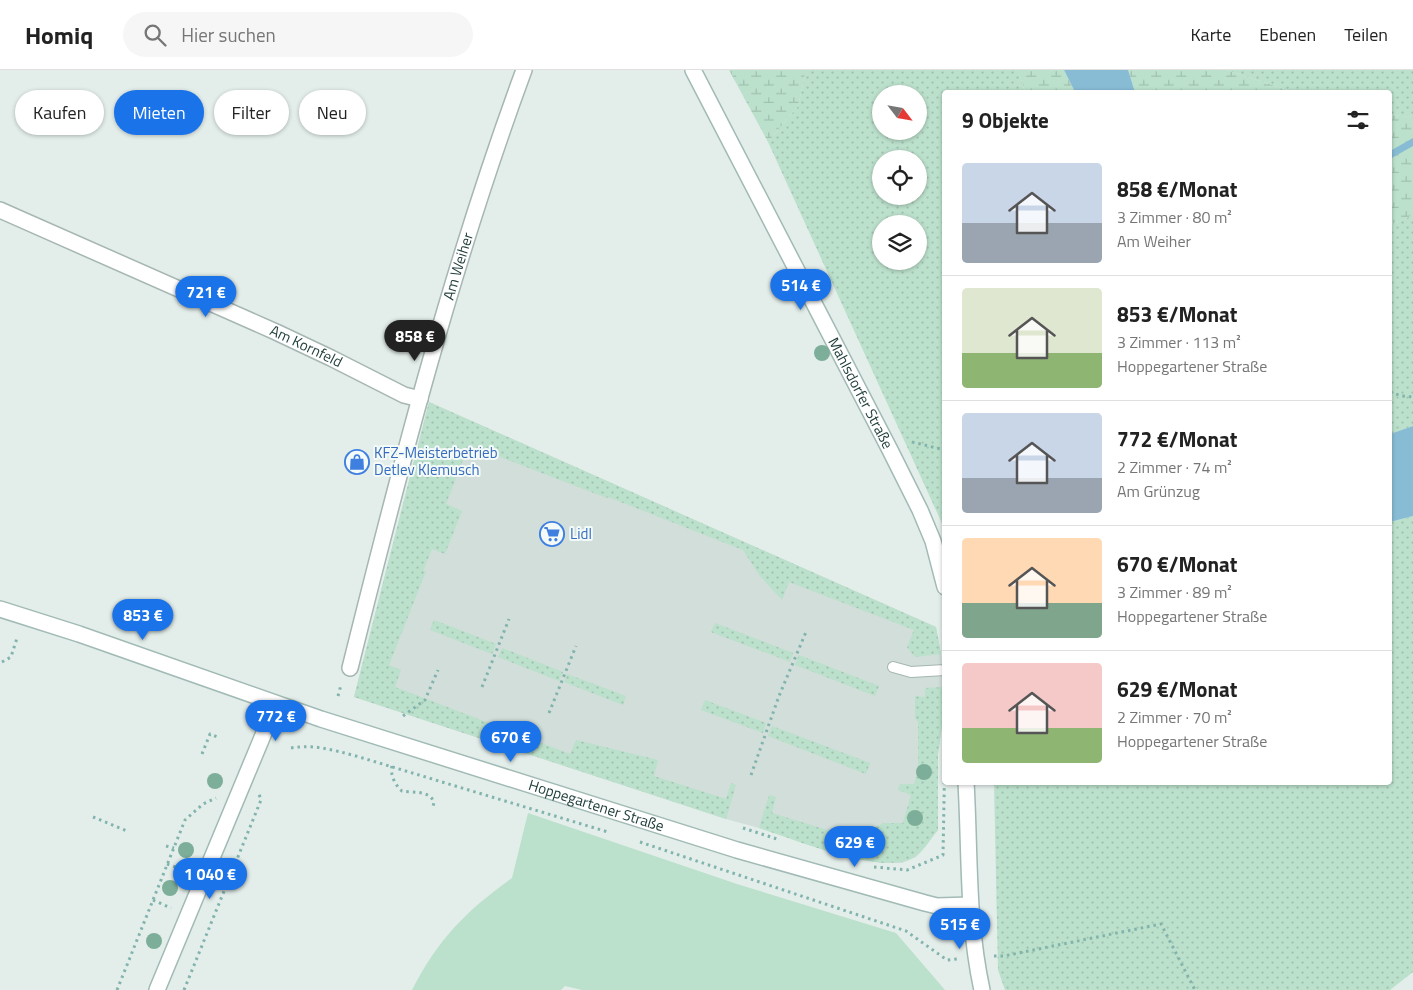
<!DOCTYPE html>
<html lang="de">
<head>
<meta charset="utf-8">
<style>
	body { margin:0; font-family:"Titillium Web",sans-serif; background:#f6f6f6; color:#222; height:100vh; display:flex; flex-direction:column; font-size:19px; white-space:nowrap }
	* { box-sizing:border-box; margin:0 }
	p { font-size:16px; color:#767676 }
	.icon { flex:none; width:28px; height:28px; fill:none; stroke:currentColor; stroke-width:2; stroke-linecap:round; stroke-linejoin:round }
	.map { position:relative; flex:1; overflow:hidden }
	.panel { position:absolute; left:942px; top:20px; width:450px; height:695px; display:flex; flex-direction:column; background:#fff; border-radius:5px; box-shadow:0 1px 4px #0004 }
	.panel>* { flex:none }
	.banner { position:absolute; left:15px; top:20px; width:475px; height:45px; display:flex; gap:10px }
	.needle { width:32px; rotate:121deg }
	.controls { position:absolute; left:872px; top:15px; display:grid; gap:10px }
	.controls a { display:grid; place-items:center; width:55px; height:55px; border-radius:50%; background:#fff; box-shadow:0 1px 4px #0004; font-size:25px }
	.price { position:absolute; translate:-50% -42px; padding:0 11px; border-radius:18px; background:#1a73e8; color:#fff; font-size:16px; line-height:32px; filter:drop-shadow(0 1px 2px #0008) }
	.price::after { content:''; position:absolute; left:50%; top:30px; width:15px; height:11px; margin-left:-8px; background:inherit; clip-path:polygon(0 0,100% 0,50% 100%) }
	.price.active { background:#222; color:#fff }
	ul { padding:0; list-style:none }
	li { display:flex; align-items:center; gap:15px; height:125px; padding:0 20px }
	li+li { border-top:1px solid #e0e0e0 }
	li span { display:grid; place-items:center; flex:none; width:140px; height:100px; border-radius:5px; color:#555 }
	li>.icon { margin-inline-start:auto }
	span .icon { width:60px; height:60px; fill:#fffc; stroke-width:1 }
	li b { font-size:21px }
	h2 { display:flex; justify-content:space-between; align-items:center; height:60px; padding:0 20px; font-size:21px }
	.pill { padding:0 18px; border-radius:22px; background:#fff; box-shadow:0 1px 4px #0004; font-size:18px; line-height:45px }
	.pill.active { background:#1a73e8; color:#fff }
	header { display:flex; align-items:center; gap:30px; box-sizing:border-box; height:70px; padding:0 25px; background:#fff; border-bottom:1px solid #e0e0e0 }
	header strong { font-size:24px }
	nav { display:flex; gap:28px; margin-inline-start:auto; font-size:18px }
	.search { width:350px; height:45px; background:#f6f6f6; display:flex; align-items:center; gap:12px; box-sizing:border-box; padding:0 18px; border-radius:28px; color:#767676; font-size:19px }
	.map>svg:first-child { display:block }
</style>
</head>
<body>
<header>
<strong>Homiq</strong>
<div class="search"><svg class="icon" aria-label="search" viewBox="0 0 24 24"><circle cx="10" cy="10" r="6"/><path d="M15 15l6 6"/></svg>Hier suchen</div>
<nav><a>Karte</a><a>Ebenen</a><a>Teilen</a></nav>
</header>
<div class="map">
<svg width="1413" height="920" viewBox="0 0 1413 920">
	<defs>
		<pattern id="grass-dots" width="8" height="8" patternUnits="userSpaceOnUse" patternTransform="scale(1.25)"><rect width="8" height="8" fill="#bbe0cb"/><path d="M2 2h.1M6 6h.1" fill="none" stroke="#a0c1af" stroke-width="1.8" stroke-linecap="round"/></pattern>
		<pattern id="wetland-marsh" width="20" height="14" patternUnits="userSpaceOnUse" patternTransform="scale(1.25)"><rect width="20" height="14" fill="#bbe0cb"/><path d="M1 5h8M5 5V1M11 12h8M15 12V8" fill="none" stroke="#a0c1af"/></pattern>
	</defs>
	<rect width="100%" height="100%" fill="#e3eeeb"/>
	<path fill="#d1deda" d="M429 332 936 557 941 584 945 635 938 684V760L916 787 902 793H881L845 786 759 758 726 749 354 627Z"/>
	<path fill="url(#grass-dots)" fill-rule="evenodd" d="M806 0H1018L1025 22H945V460L768 72 798 36ZM881 24H919V61H881ZM881 89H919V126H881ZM881 154H919V191H881Z
		M1226 0H1413V47L1390 45V22H1294Z
		M1413 145V356L1390 364V155Z
		M429 332 936 557 941 584 915 587 907 577 914 560 789 512 782 530 760 506 743 480 608 427 607 428 469 375 446 434 462 441 445 484 432 479 423 501H426L389 595 401 600 395 617 570 684 576 670 658 690 654 706 726 729 731 713 736 715 726 749 354 627Z
		M1413 446V902L1390 920H1005L998 900 994 713 1390 712V452Z
		M434 550 496 574 492 584 430 560Z
		M715 553 793 583 790 592 711 562Z
		M502 578 563 602 559 611 498 587Z
		M799 585 879 616 875 626 795 595Z
		M567 604 626 626 623 635 564 612Z
		M944 617 945 635 938 684V760C931 768 923 783 913 788 879 806 795 769 759 758L769 725 776 727 772 743 869 773 875 757 884 753H903L911 725 898 720 900 714H914L918 700V652L915 648V626L925 627V618Z
		M705 630 766 653 763 663 701 640Z
		M772 656 870 693 866 704 768 666Z"/>
	<path fill="url(#wetland-marsh)" d="M729 0H806L798 36 768 72Z
		M1018 0H1064L1075 22H1025Z
		M1128 0H1226L1294 22H1135Z
		M1390 45 1413 47V145L1390 155Z"/>
	<path fill="#bbe0cb" d="M528 743 737 814 896 863 945 920H582L565 916 561 920H412C438 869 466 841 512 808Z"/>
	<path fill="#88bcd5" d="M1064 0H1128L1135 22H1075Z
		M1413 356V446L1390 452V364Z"/>
	<g fill="none" stroke-linecap="round" stroke-linejoin="round">
		<path stroke="#88bcd5" stroke-width="7" d="M1390 85 1413 72"/>
		<defs>
			<path id="lane" d="M893 597 911 602 945 600"/>
			<g id="street">
				<path id="s1" d="M0 140 276 262 331 288 404 325 420 329"/>
				<path id="s2" d="M350 598C400 397 452 195 524 0"/>
			</g>
			<g id="secondary">
				<path id="s3" d="M693 0 890 380 920 440 933 471 945 517"/>
				<path id="s4" d="M0 539 79 564 321 649 737 780 925 833 937 836 970 835"/>
				<path d="M966 712C970 782 967 852 982 920"/>
				<path d="M157 920 276 634"/>
			</g>
		</defs>
		<use href="#lane" stroke="#a5b6b3" stroke-width="12"/>
		<use href="#street" stroke="#a5b6b3" stroke-width="18"/>
		<use href="#secondary" stroke="#a1bab5" stroke-width="18"/>
		<path stroke="#82b3ac" stroke-width="3" stroke-dasharray="2.5 4" stroke-linecap="butt" d="M1390 322 1402 326 1413 327
			M912 372 945 380
			M2 592 11 587 17 568
			M482 617 509 549
			M338 626 341 615
			M549 643 576 576
			M403 646 425 630 438 600
			M291 678C314 674 333 680 356 686L608 762
			M202 684 210 664 220 668
			M392 696C390 705 395 715 402 721 413 723 429 720 434 732L433 737
			M751 705 779 626 806 562
			M93 747 127 761
			M743 758 777 769
			M640 772 906 861 947 890 957 889
			M166 776 174 778
			M167 794 187 801
			M874 797 907 800 943 785 945 677
			M153 830 171 838
			M994 886H1004L1161 854 1195 920
			M117 920 185 750 203 734 216 728
			M184 920 261 730 259 724"/>
		<use href="#lane" stroke="#fff" stroke-width="10"/>
		<use href="#street" stroke="#fff" stroke-width="15"/>
		<use href="#secondary" stroke="#fff" stroke-width="15"/>
	</g>
	<g fill="#7dae99">
		<circle cx="822" cy="283" r="8"/>
		<circle cx="924" cy="702" r="8"/>
		<circle cx="215" cy="711" r="8"/>
		<circle cx="915" cy="748" r="8"/>
		<circle cx="186" cy="780" r="8"/>
		<circle cx="170" cy="818" r="8"/>
		<circle cx="154" cy="871" r="8"/>
	</g>
	<defs>
		<symbol id="shop-ring" viewBox="-11 -11 22 22"><circle r="9.5" fill="#f4faf8" stroke="#3f7fe0" stroke-width="1.5"/><path d="M-5-2.5h2.3a2.7 3.5 0 0 1 5.4 0H5L5.5 6h-11ZM-1.5-2.5h3a1.5 2.3 0 0 0-3 0Z" fill="#3f7fe0"/></symbol>
		<symbol id="supermarket-ring" viewBox="-11 -11 22 22"><circle r="9.5" fill="#f4faf8" stroke="#3f7fe0" stroke-width="1.5"/><path d="M-6-5.5h2.5l.6 2H6L4.5 2H-2.5L-4.4-4H-6ZM-1.5 3.2a1.3 1.3 0 1 0 .1 0ZM3 3.2a1.3 1.3 0 1 0 .1 0Z" fill="#3f7fe0"/></symbol>
	</defs>
	<g fill-rule="evenodd">
		<use href="#shop-ring" x="343" y="378" width="28" height="28"/>
		<use href="#supermarket-ring" x="538" y="450" width="28" height="28"/>
	</g>
	<g text-anchor="middle" stroke-width="4" stroke-linejoin="round" paint-order="stroke">
		<g font-size="15" fill="#22403d" stroke="#f4faf8">
			<text dy="5" stroke="none"><textPath href="#s2" startOffset="416">Am Weiher</textPath></text>
			<text dy="5" stroke="none"><textPath href="#s1" startOffset="335">Am Kornfeld</textPath></text>
			<text dy="5" stroke="none"><textPath href="#s3" startOffset="364">Mahlsdorfer Straße</textPath></text>
			<text dy="5" stroke="none"><textPath href="#s4" startOffset="628">Hoppegartener Straße</textPath></text>
		</g>
		<g font-size="15" fill="#366cbe" stroke="#f4faf8" text-anchor="start">
			<text x="374" y="388">KFZ-Meisterbetrieb<tspan x="374" dy="17">Detlev Klemusch</tspan></text>
			<text x="570" y="469">Lidl</text>
		</g>
	</g>
</svg>
<div class="controls">
<a><svg class="needle" viewBox="-14 -14 28 28"><path d="M0-13l5 13h-10z" fill="#e53935"/><path d="M0 13l5-13h-10z" fill="#767676"/></svg></a>
<a><svg class="icon" aria-label="locate" viewBox="0 0 24 24"><circle cx="12" cy="12" r="6"/><path d="M12 2v4M12 18v4M2 12h4M18 12h4"/></svg></a>
<a><svg class="icon" aria-label="layers" viewBox="0 0 24 24"><path d="M12 4l9 5-9 5-9-5zM3 14l9 5 9-5"/></svg></a>
</div>
<b class="price" style="left:801px;top:241px">514 €</b>
<b class="price" style="left:206px;top:248px">721 €</b>
<b class="price active" style="left:415px;top:292px">858 €</b>
<b class="price" style="left:143px;top:571px">853 €</b>
<b class="price" style="left:276px;top:672px">772 €</b>
<b class="price" style="left:511px;top:693px">670 €</b>
<b class="price" style="left:855px;top:798px">629 €</b>
<b class="price" style="left:210px;top:830px">1 040 €</b>
<b class="price" style="left:960px;top:880px">515 €</b>
<div class="banner">
<a class="pill">Kaufen</a>
<a class="pill active">Mieten</a>
<a class="pill">Filter</a>
<a class="pill">Neu</a>
</div>
<section class="panel">
<h2>9 Objekte<svg class="icon" aria-label="filters" viewBox="0 0 24 24"><path d="M4 7h16M4 17h16"/><circle cx="9" cy="7" r="2"/><circle cx="15" cy="17" r="2"/></svg></h2>
<ul>
<li><span style="background:linear-gradient(#c9d6e8 60%,#9aa5b1 0)"><svg class="icon" aria-label="home" viewBox="0 0 24 24"><path d="M3 11l9-7 9 7M6 9v11h12V9"/></svg></span><div><b>858 €/Monat</b><p>3 Zimmer · 80 m²</p><p>Am Weiher</p></div></li>
<li><span style="background:linear-gradient(#dfe7d0 65%,#8fb573 0)"><svg class="icon" aria-label="home" viewBox="0 0 24 24"><path d="M3 11l9-7 9 7M6 9v11h12V9"/></svg></span><div><b>853 €/Monat</b><p>3 Zimmer · 113 m²</p><p>Hoppegartener Straße</p></div></li>
<li><span style="background:linear-gradient(#c9d6e8 65%,#9aa5b1 0)"><svg class="icon" aria-label="home" viewBox="0 0 24 24"><path d="M3 11l9-7 9 7M6 9v11h12V9"/></svg></span><div><b>772 €/Monat</b><p>2 Zimmer · 74 m²</p><p>Am Grünzug</p></div></li>
<li><span style="background:linear-gradient(#ffd9b3 65%,#7fa58c 0)"><svg class="icon" aria-label="home" viewBox="0 0 24 24"><path d="M3 11l9-7 9 7M6 9v11h12V9"/></svg></span><div><b>670 €/Monat</b><p>3 Zimmer · 89 m²</p><p>Hoppegartener Straße</p></div></li>
<li><span style="background:linear-gradient(#f6c9c9 65%,#8fb573 0)"><svg class="icon" aria-label="home" viewBox="0 0 24 24"><path d="M3 11l9-7 9 7M6 9v11h12V9"/></svg></span><div><b>629 €/Monat</b><p>2 Zimmer · 70 m²</p><p>Hoppegartener Straße</p></div></li>
</ul>
</section>
</div>
</body>
</html>
